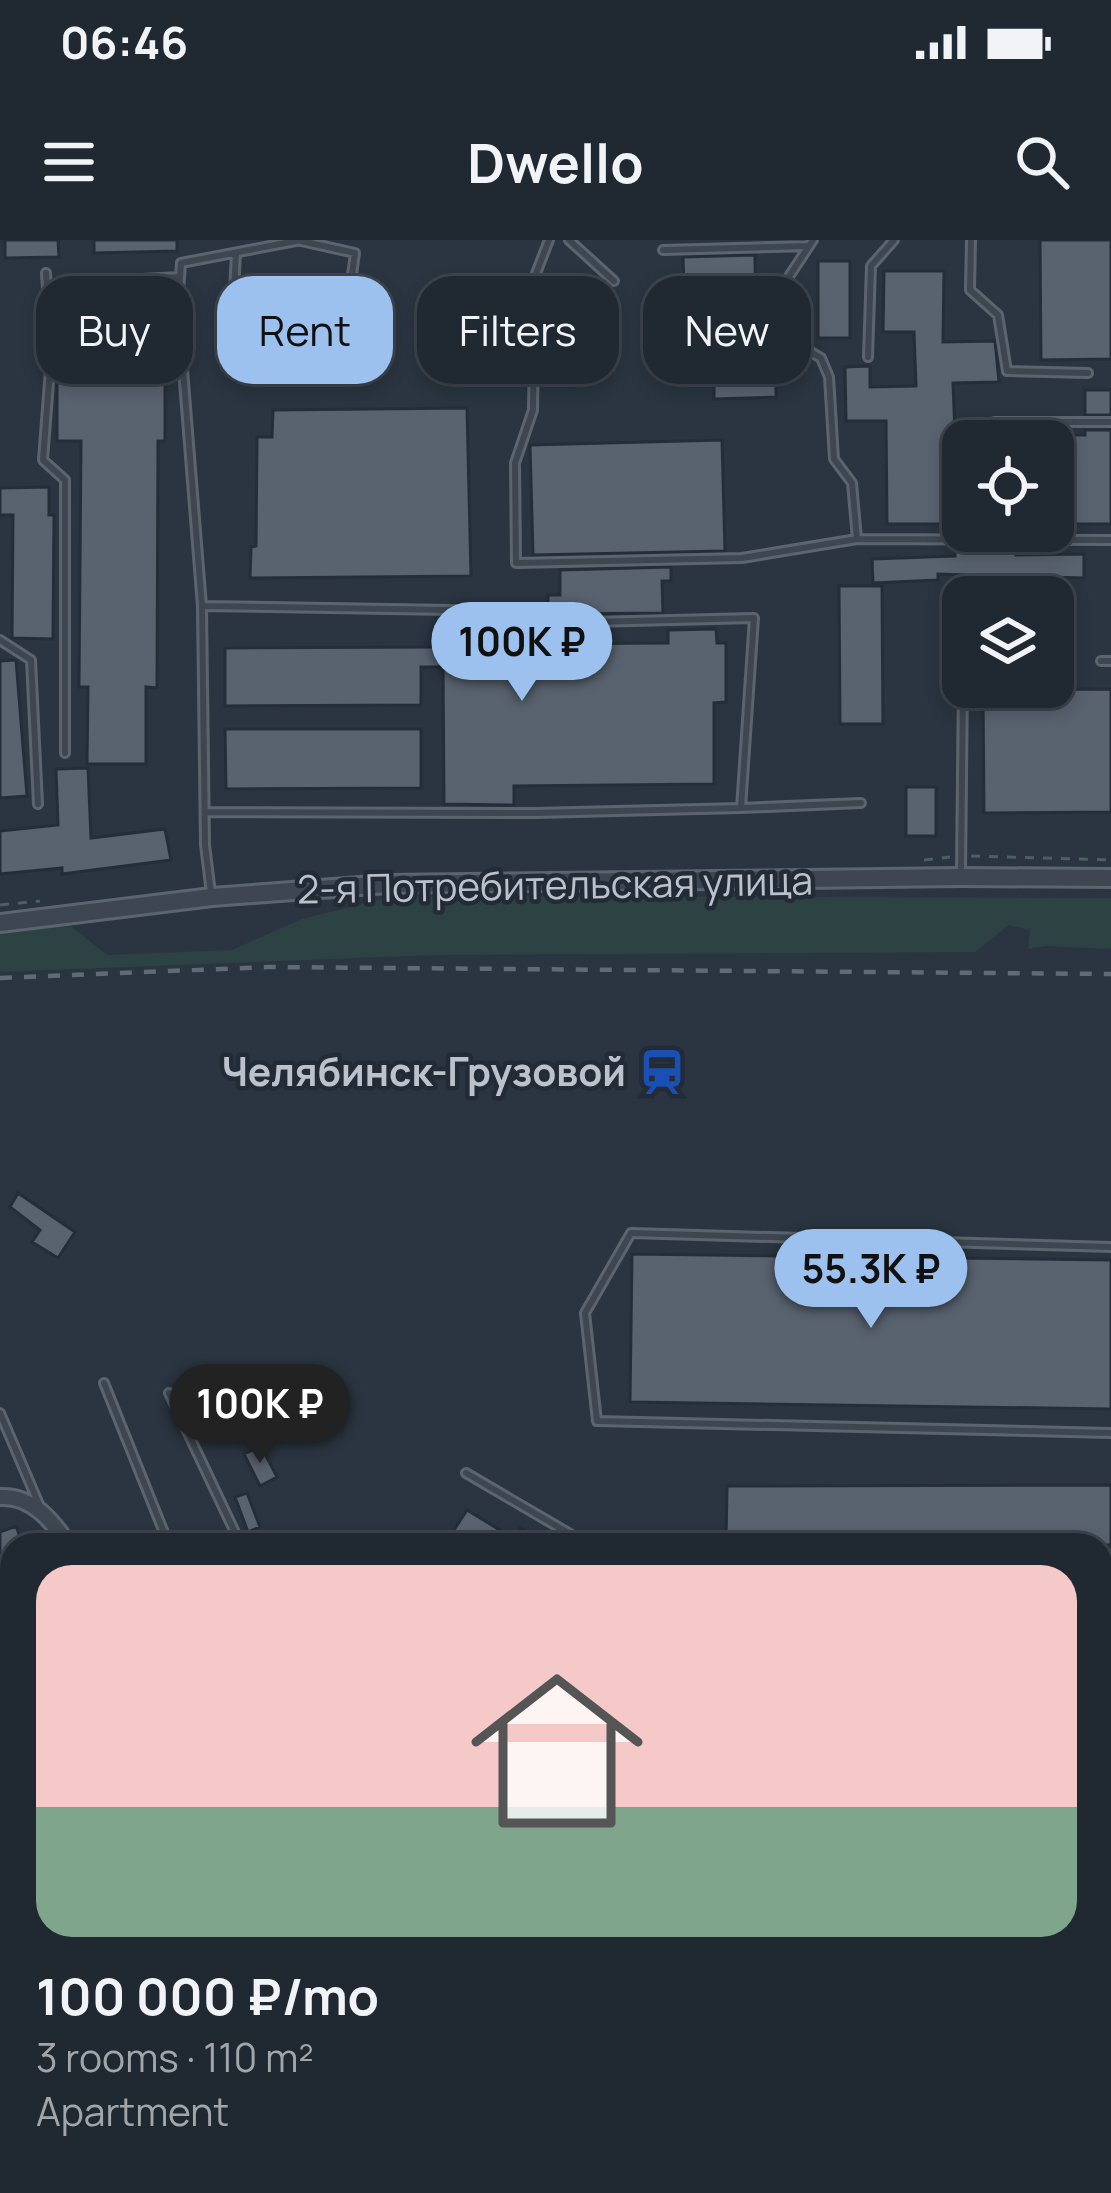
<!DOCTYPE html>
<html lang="en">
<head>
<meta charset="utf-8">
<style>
	body { margin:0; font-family:Manrope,sans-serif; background:#283039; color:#f1f3f6; height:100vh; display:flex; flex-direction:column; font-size:45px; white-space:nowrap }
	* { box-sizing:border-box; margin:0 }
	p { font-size:39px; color:#a2a6ab }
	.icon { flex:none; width:66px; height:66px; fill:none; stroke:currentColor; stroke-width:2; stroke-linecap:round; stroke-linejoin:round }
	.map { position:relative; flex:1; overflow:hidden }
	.details { position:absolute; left:0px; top:1293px; width:1113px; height:660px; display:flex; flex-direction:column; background:#202831; border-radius:36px 36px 0 0; box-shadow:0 6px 18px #0003,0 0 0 3px #3d444d }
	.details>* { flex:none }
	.hud { position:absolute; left:36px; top:36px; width:1041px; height:108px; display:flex; gap:24px }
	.tools { position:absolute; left:942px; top:180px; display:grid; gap:24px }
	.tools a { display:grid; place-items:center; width:132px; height:132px; border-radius:24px; background:#202831; box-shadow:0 6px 18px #0003,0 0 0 3px #3d444d; font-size:60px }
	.price { position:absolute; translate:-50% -102px; padding:0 27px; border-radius:42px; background:#9dc1ee; color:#111; font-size:39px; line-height:78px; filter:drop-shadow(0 3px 6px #0008) }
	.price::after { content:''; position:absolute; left:50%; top:72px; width:36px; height:27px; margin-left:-18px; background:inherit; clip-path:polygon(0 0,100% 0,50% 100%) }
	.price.current { background:#222; color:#fff }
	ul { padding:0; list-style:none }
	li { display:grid; align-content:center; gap:24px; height:636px; padding:0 36px }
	li span { display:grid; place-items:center; height:372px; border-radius:36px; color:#555 }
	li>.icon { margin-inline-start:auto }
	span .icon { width:216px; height:216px; fill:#fffc; stroke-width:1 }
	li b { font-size:51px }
	.pill { padding:0 42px; border-radius:36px; background:#202831; box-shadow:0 6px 18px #0003,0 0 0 3px #3d444d; font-size:42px; line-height:108px }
	.pill.current { background:#9dc1ee; color:#111 }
	.status { display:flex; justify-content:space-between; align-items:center; height:84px; padding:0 60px; background:#202831; direction:ltr }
	.status svg { height:33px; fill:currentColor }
	header { display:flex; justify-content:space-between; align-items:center; height:156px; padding:0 36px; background:#202831; font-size:54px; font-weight:700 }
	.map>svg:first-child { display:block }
</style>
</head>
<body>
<div class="status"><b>06:46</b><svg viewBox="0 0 49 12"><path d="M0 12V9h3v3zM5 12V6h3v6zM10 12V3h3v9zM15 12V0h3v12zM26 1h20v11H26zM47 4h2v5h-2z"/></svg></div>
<header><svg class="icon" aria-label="menu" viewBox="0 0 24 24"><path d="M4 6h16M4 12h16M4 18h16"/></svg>Dwello<svg class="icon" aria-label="search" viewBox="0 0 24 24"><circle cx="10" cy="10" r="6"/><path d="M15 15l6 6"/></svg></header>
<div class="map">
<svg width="1111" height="1953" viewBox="0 0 1111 1953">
	<rect width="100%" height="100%" fill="#2a3541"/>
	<path fill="#2d4243" d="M395 656 1111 658V709L1046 706 1028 709 1030 690 1009 685 975 712 436 715 0 732V693L67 683 107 715 232 710 302 679Z"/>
	<path fill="#596370" stroke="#252e38" stroke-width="3" d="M5 0H58L59 17 5 18Z
		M94 0H177V11L94 13Z
		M1040 0H1111V119L1041 120Z
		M755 15 756 142H776V157L714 159V69H698L697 47H684L683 17Z
		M818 21H850V98H818Z
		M884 31H944L943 102 995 101 999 142 953 143 955 195H963V284H887L886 181H846L845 127 870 126V147L916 146 914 92H883Z
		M156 68 157 84 102 86V70Z
		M497 88H518L519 137 498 138Z
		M57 139 165 140V201H158L157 448 146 447V524H87L88 447H79L81 201H57Z
		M1085 150H1111V175H1085Z
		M467 168 471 336 250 338 251 307 256 306 257 197H272L273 170Z
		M1085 190H1111V284H1053V195H1085Z
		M722 200 725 311 533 315 530 205Z
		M49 247V275H54L53 399 12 398 13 275H0V248Z
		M955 308 1016 310V315L1084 314V338L938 334V340L873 343 872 319 955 316Z
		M671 327V341H662L663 373 548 374V355H560V330Z
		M839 346H882L883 484H840Z
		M442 384 512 385V404L668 403V390L716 389 717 403H726V462L714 463V544L514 546V565L444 564 443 427H421V465L225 466V408L443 407Z
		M16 420 27 556 0 558V421Z
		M1111 449V572L984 573 983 450Z
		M225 489H421V548L226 549Z
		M88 528 91 598 165 589 171 620 62 634V628L0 634V591L58 585 56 529Z
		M906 547H936V596H906Z
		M18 953 75 992 58 1018 32 1002 40 990 10 967Z
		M632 1014 1111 1020V1169L630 1162Z
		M261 1206 277 1237 260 1246 244 1214Z
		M1111 1245V1305H726L727 1246Z
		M247 1253 260 1287 248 1292 235 1257Z
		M467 1270 513 1298 520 1287 549 1305H480L454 1290Z
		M16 1286 23 1305H12L11 1350 0 1322V1292Z
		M12 1452V1500H11L0 1471V1457Z"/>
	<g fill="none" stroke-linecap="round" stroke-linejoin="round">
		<defs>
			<path id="service" d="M549 0 535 36 533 170 515 223 516 323 742 318 857 299
				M569 0 614 41
				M813 0 788 38 792 101 821 118 829 137 834 219 852 243 857 299 1111 300
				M971 0 970 50 998 75 1007 131 1088 133
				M663 10 808 6
				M236 13 230 128 338 137 355 13 301 1
				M46 33 51 116 43 220 65 240V513
				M104 41 180 37
				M233 81 343 90
				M51 116 182 120
				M868 117 871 26 894 0
				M994 182H1111
				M202 366 511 371 551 383 754 378 741 568 535 573 205 572
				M0 400 31 420 38 564
				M1101 421H1111
				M1053 437 1059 436
				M741 568 861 563
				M961 633 963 442
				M211 653 205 605 202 366 178 67 181 23 301 0
				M1111 1007 631 993 585 1073 597 1181 1111 1193
				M104 1143 169 1305
				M169 1153 241 1305
				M0 1173 41 1269
				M466 1233 589 1305
				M0 1393 12 1388
				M1101 1417 1111 1409
				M1101 1689 1111 1691
				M424 1941 429 1953
				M496 1941 501 1953
				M691 1941 696 1953
				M795 1941 800 1953
				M1047 1941 1098 1953
				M16 1953 20 1941
				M203 1953 210 1941"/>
			<path id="minor" d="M0 1257C32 1255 52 1281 69 1305
				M329 1941 334 1953"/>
			<path id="tertiary" d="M0 683 212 657 387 644 961 637 1111 638"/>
		</defs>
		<use href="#service" stroke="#5c656e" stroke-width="12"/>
		<use href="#minor" stroke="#5c656e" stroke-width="20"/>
		<use href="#tertiary" stroke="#5c656e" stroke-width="22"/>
		<path stroke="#4c5f61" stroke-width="3" stroke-dasharray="9 9" stroke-linecap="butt" d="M971 616 1111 620
			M924 620 950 617
			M0 665 40 661"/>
		<use href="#service" stroke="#3e4751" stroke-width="6"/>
		<use href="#minor" stroke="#3e4751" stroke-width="14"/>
		<use href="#tertiary" stroke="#3e4751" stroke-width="16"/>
		<path stroke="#616b77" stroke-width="4.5" stroke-dasharray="12 12" stroke-linecap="butt" d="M0 738 268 727 1111 734"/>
	</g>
	<defs>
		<symbol id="station-bare" viewBox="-9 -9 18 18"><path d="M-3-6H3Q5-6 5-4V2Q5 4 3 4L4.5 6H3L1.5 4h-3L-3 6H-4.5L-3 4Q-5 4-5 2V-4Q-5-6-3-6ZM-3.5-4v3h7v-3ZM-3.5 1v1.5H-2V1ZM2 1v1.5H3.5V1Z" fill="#1a4fb4" stroke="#232c36" stroke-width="2.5" paint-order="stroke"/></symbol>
	</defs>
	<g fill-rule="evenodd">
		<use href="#station-bare" x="629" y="799" width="66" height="66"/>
	</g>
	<g text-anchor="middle" stroke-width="9" stroke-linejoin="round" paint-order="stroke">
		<g font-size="39" fill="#bbc2cb" stroke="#232c36">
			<text transform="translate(555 645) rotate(-1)" y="14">2-я Потребительская улица</text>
		</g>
		<g font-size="39" font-weight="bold" fill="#bbc2cb" stroke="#232c36" text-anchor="end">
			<text x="626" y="846">Челябинск-Грузовой</text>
		</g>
	</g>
</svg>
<div class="tools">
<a><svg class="icon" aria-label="locate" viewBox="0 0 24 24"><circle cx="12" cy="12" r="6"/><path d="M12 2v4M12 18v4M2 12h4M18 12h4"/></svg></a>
<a><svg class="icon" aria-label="layers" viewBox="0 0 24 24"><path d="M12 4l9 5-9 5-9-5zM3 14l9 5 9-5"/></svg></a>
</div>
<b class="price" style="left:522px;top:464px">100K ₽</b>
<b class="price" style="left:871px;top:1091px">55.3K ₽</b>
<b class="price current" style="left:260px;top:1226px">100K ₽</b>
<div class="hud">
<a class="pill">Buy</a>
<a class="pill current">Rent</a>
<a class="pill">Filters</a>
<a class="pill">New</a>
</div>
<section class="details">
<ul>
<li><span style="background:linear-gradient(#f6c9c9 65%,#7fa58c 0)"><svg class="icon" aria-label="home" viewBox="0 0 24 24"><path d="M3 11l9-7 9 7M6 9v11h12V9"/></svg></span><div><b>100 000 ₽/mo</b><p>3 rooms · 110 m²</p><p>Apartment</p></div></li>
</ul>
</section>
</div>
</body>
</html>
